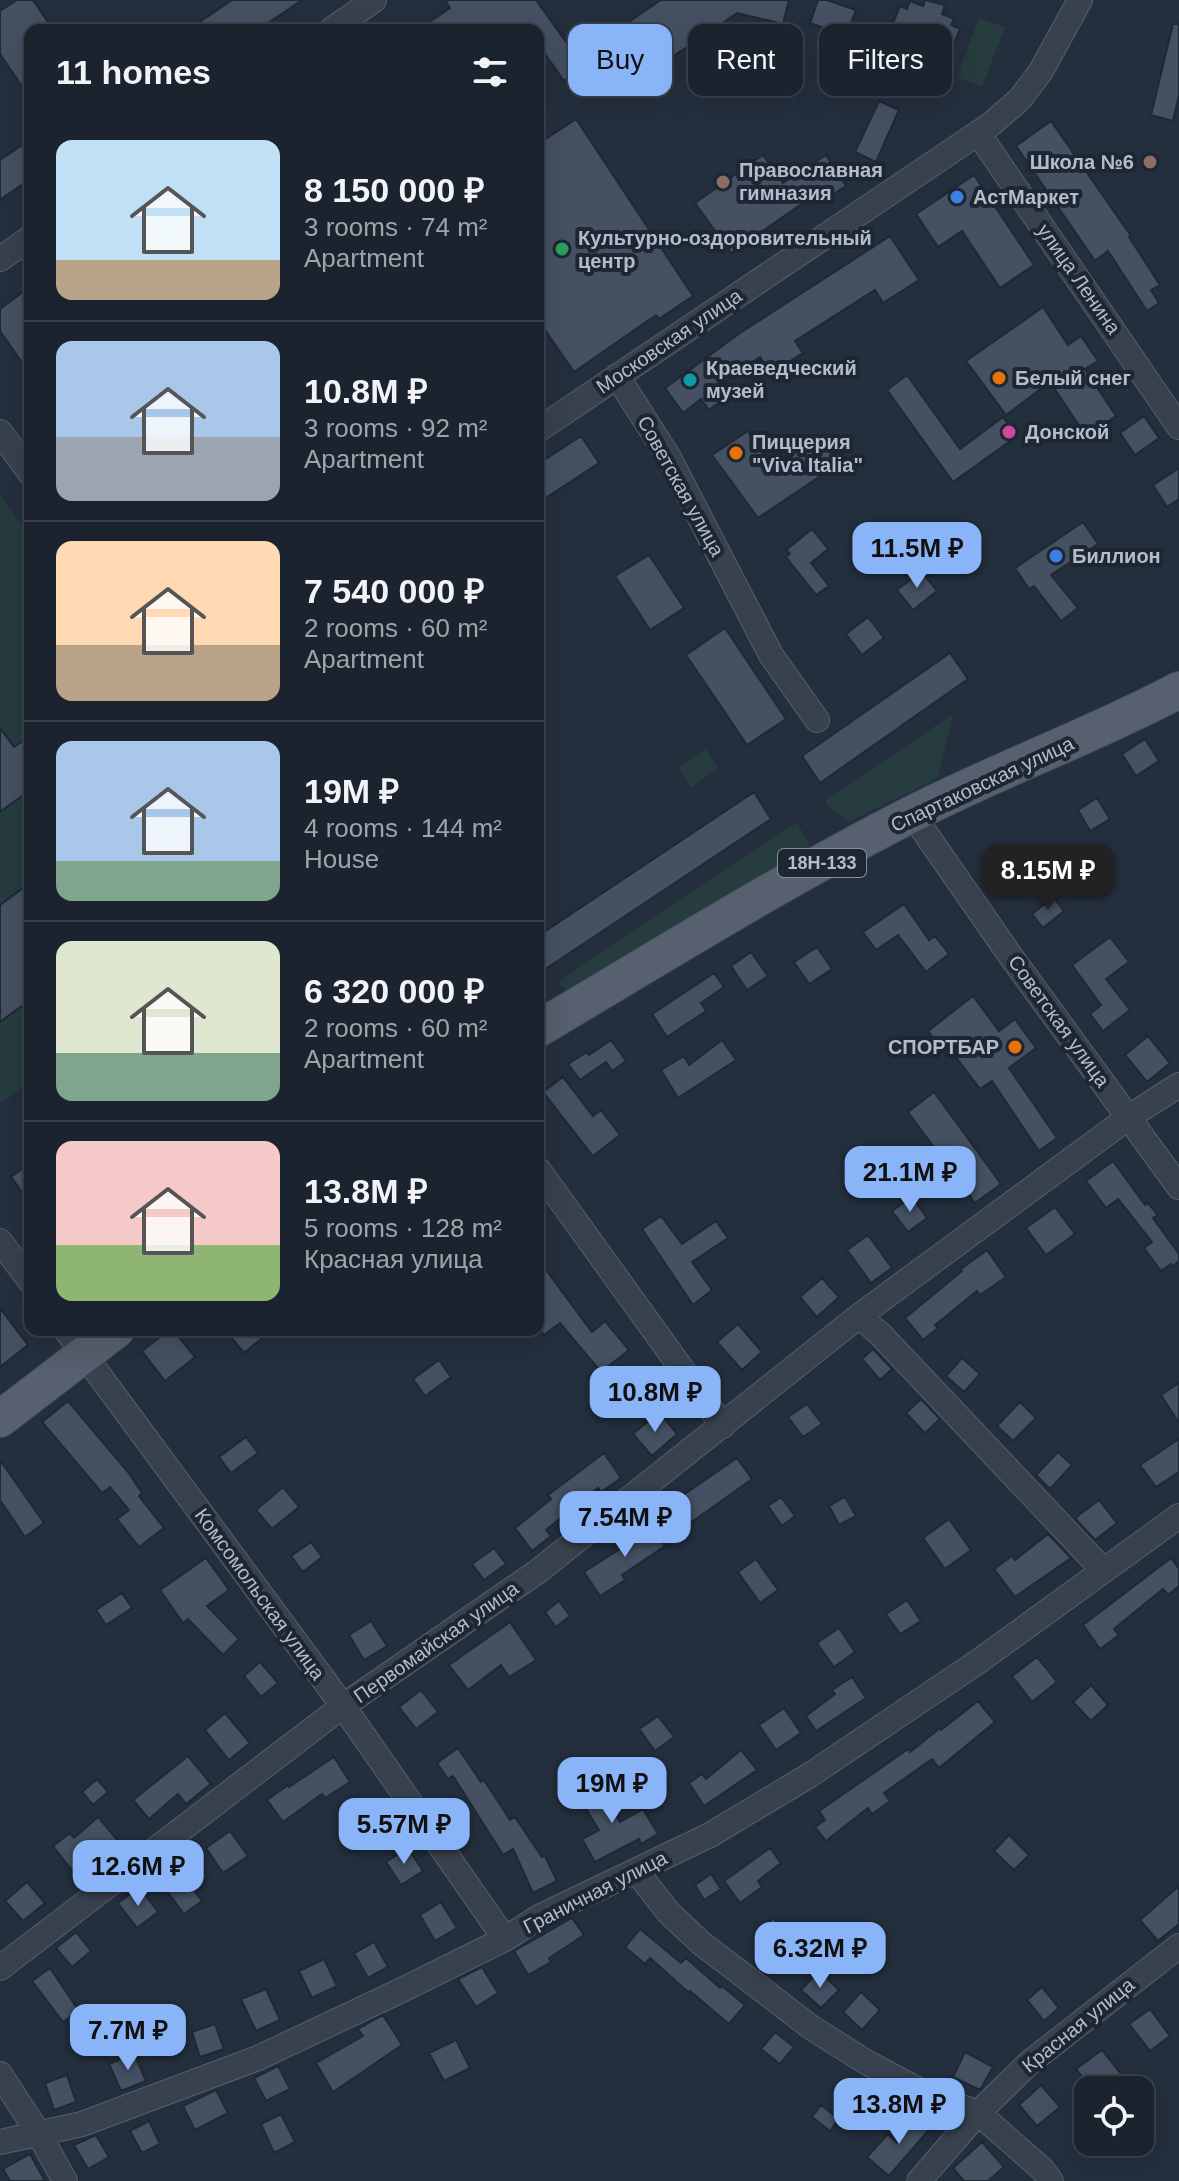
<!DOCTYPE html>
<html lang="en">
<head>
<meta charset="utf-8">
<style>
	body { margin:0; font-family:Arial,sans-serif; background:#282f3a; color:#f1f3f6; height:100vh; display:flex; flex-direction:column; font-size:30px; white-space:nowrap }
	* { box-sizing:border-box; margin:0 }
	p { font-size:26px; color:#a0a4aa }
	.icon { flex:none; width:44px; height:44px; fill:none; stroke:currentColor; stroke-width:2; stroke-linecap:round; stroke-linejoin:round }
	.map { position:relative; flex:1; overflow:hidden }
	.side { position:absolute; left:24px; top:24px; width:520px; height:1312px; display:flex; flex-direction:column; background:#1b232e; border-radius:16px; box-shadow:0 8px 32px #0002,0 0 0 2px #39404a }
	.side>* { flex:none }
	.guide { position:absolute; left:568px; top:24px; width:490px; height:72px; display:flex; gap:16px }
	.controls { position:absolute; left:1074px; top:2076px; display:grid; gap:16px }
	.controls a { display:grid; place-items:center; width:80px; height:80px; border-radius:16px; background:#1b232e; box-shadow:0 8px 32px #0002,0 0 0 2px #39404a; font-size:40px }
	.price { position:absolute; translate:-50% -68px; padding:0 18px; border-radius:16px; background:#8ab4f8; color:#111; font-size:26px; line-height:52px; filter:drop-shadow(0 2px 4px #0008) }
	.price::after { content:''; position:absolute; left:50%; top:48px; width:24px; height:18px; margin-left:-12px; background:inherit; clip-path:polygon(0 0,100% 0,50% 100%) }
	.price.on { background:#222; color:#fff }
	ul { padding:0; list-style:none }
	li { display:flex; align-items:center; gap:24px; height:200px; padding:0 32px }
	li+li { border-top:2px solid #39404a }
	li span { display:grid; place-items:center; flex:none; width:224px; height:160px; border-radius:16px; color:#555 }
	li>.icon { margin-inline-start:auto }
	span .icon { width:96px; height:96px; fill:#fffc; stroke-width:1 }
	li b { font-size:34px }
	h2 { display:flex; justify-content:space-between; align-items:center; height:96px; padding:0 32px; font-size:34px }
	.tag { padding:0 28px; border-radius:16px; background:#1b232e; box-shadow:0 8px 32px #0002,0 0 0 2px #39404a; font-size:28px; line-height:72px }
	.tag.on { background:#8ab4f8; color:#111 }
	.map>svg:first-child { display:block }
</style>
</head>
<body>
<div class="map">
<svg width="1179" height="2181" viewBox="0 0 1179 2181">
	<rect width="100%" height="100%" fill="#242f3e"/>
	<path fill="#263c3f" d="M979 18 1005 27 982 87 957 77Z
		M0 495 30 535V1082L0 1104Z
		M953 714 938 778 850 821 826 805V800Z
		M705 749 718 768 692 787 678 769Z
		M797 822 810 847 568 995 559 981Z"/>
	<path fill="#455162" stroke="#1f2835" stroke-width="2" d="M17 0H33L53 30H30V98L0 54V11Z
		M232 0H302L258 30H188Z
		M445 0H536L584 67 564 81 538 44V30H418L450 8Z
		M661 0H789L783 24 737 13 622 91 592 47Z
		M818 0H827L856 10 846 36 810 23Z
		M925 0 945 5 942 14 954 19 951 25 960 29 948 58 939 55 937 62 924 57 921 65 902 58 905 50 893 46 895 39 888 36 900 6 907 9 910 1 923 6Z
		M1173 24H1179V95L1173 121 1151 115Z
		M879 101 899 110 876 162 855 152Z
		M576 119 693 296 659 319 656 315 574 372 538 320V144Z
		M1051 121 1131 236 1129 237 1160 285 1151 290 1159 303 1147 311 1108 251 1095 261 1016 146Z
		M30 140V179L0 200V160Z
		M763 155 783 183 826 155 846 186 814 206 809 199 731 253 695 203Z
		M974 175 1034 265 1000 288 962 231 938 247 916 214Z
		M890 236 919 280 883 303 875 290 795 341 803 353 771 373 760 357 713 390 721 401 709 410 701 399 683 413 665 388 740 333Z
		M30 287V374L0 331V309Z
		M1043 307 1068 345 1081 336 1098 361 1085 369 1116 416 1086 436 1050 382 1006 415 966 361Z
		M907 375 960 449 1003 417 1017 436 953 482 887 390Z
		M1144 416 1159 438 1135 455 1120 433Z
		M748 431 772 467 819 435 840 466 827 475 825 473 758 518 712 455Z
		M581 436 599 463 538 503V464Z
		M1179 468V499L1167 507 1153 485Z
		M1083 522 1098 544 1051 575 1078 608 1061 621 1034 586 1029 589 1015 568Z
		M884 525 896 540 875 556 863 541Z
		M812 529 828 549 811 563 829 586 816 595 786 557 790 554 786 550Z
		M649 555 684 608 650 630 615 576Z
		M921 571 937 591 913 610 897 590Z
		M868 617 884 638 862 655 846 634Z
		M725 628 786 719 747 745 686 655Z
		M950 653 968 679 820 783 802 756Z
		M0 728 14 747 30 736V790L0 812Z
		M1145 739 1159 761 1136 776 1122 754Z
		M754 792 771 819 538 974V936Z
		M1097 798 1110 819 1090 831 1078 810Z
		M1024 845 1036 863 1015 879 1002 861Z
		M30 883V1000L0 1022V905Z
		M1053 897 1064 911 1043 928 1032 914Z
		M904 904 929 940 935 936 949 954 926 972 898 935 876 950 863 932Z
		M1110 937 1129 962 1106 979 1130 1010 1103 1031 1090 1014 1101 1005 1072 965Z
		M817 947 832 969 809 984 794 962Z
		M751 952 768 976 747 990 731 966Z
		M714 973 724 987 701 1003 706 1011 667 1037 652 1014Z
		M973 996 999 1031 1015 1019 1036 1048 1009 1068 1057 1138 1039 1151 992 1081 980 1089 952 1052 947 1056 928 1031Z
		M1148 1036 1170 1063 1147 1082 1125 1055Z
		M611 1040 626 1061 612 1071 606 1062 580 1080 568 1064 587 1052 589 1055Z
		M722 1040 736 1060 678 1098 661 1070 684 1056 689 1065Z
		M563 1077 593 1116 601 1110 620 1135 593 1156 543 1092Z
		M934 1092 1001 1184 975 1203 908 1112Z
		M1113 1161 1145 1205 1148 1203 1158 1215 1153 1218 1179 1254V1261L1172 1267 1171 1264 1161 1271 1144 1248 1152 1242 1118 1199 1106 1208 1086 1181Z
		M30 1163V1203L11 1177Z
		M912 1197 927 1218 908 1232 892 1211Z
		M1055 1207 1075 1234 1046 1255 1026 1228Z
		M661 1216 682 1244 716 1221 728 1238 692 1262 712 1290 693 1305 642 1229Z
		M868 1235 892 1268 871 1283 847 1250Z
		M987 1250 1006 1277 980 1295 977 1291 935 1325 938 1328 923 1340 905 1318 962 1271 961 1269Z
		M538 1259 592 1332 605 1321 629 1350 601 1372 560 1323 544 1335 538 1326Z
		M822 1278 839 1297 817 1317 800 1297Z
		M0 1308 28 1345 0 1367Z
		M738 1324 762 1352 742 1370 717 1342Z
		M169 1330H173L195 1357 165 1381 142 1351Z
		M225 1330H272L244 1353Z
		M873 1349 892 1369 880 1380 862 1359Z
		M962 1358 980 1374 964 1392 946 1376Z
		M439 1360 451 1377 425 1396 413 1379Z
		M1179 1383V1423L1161 1395Z
		M921 1399 940 1419 925 1433 906 1413Z
		M68 1401 128 1472 142 1493 139 1496 164 1528 139 1547 117 1519 129 1510 110 1487 102 1493 42 1422Z
		M1020 1402 1036 1418 1013 1441 997 1426Z
		M807 1404 822 1424 803 1437 788 1417Z
		M659 1412 677 1434 652 1456 633 1434Z
		M246 1437 258 1453 231 1473 219 1457Z
		M1179 1439V1472L1156 1487 1140 1465Z
		M1058 1452 1072 1465 1050 1489 1036 1475Z
		M604 1453 621 1478 601 1492 598 1488 546 1530 551 1536 532 1551 515 1528 551 1499 548 1495Z
		M737 1458 752 1479 689 1524 673 1502Z
		M0 1460 44 1523 25 1537 0 1500Z
		M283 1487 299 1507 272 1529 256 1510Z
		M781 1497 795 1516 782 1526 768 1506Z
		M845 1497 856 1516 839 1525 829 1506Z
		M1099 1500 1117 1523 1095 1540 1075 1518Z
		M949 1519 971 1550 945 1569 923 1538Z
		M648 1521 665 1546 622 1575 625 1580 600 1596 584 1572 631 1542 627 1536Z
		M1048 1534 1071 1558 1015 1597 994 1569 1012 1556 1015 1560Z
		M311 1542 322 1557 303 1572 291 1556Z
		M494 1548 506 1564 484 1580 472 1564Z
		M206 1558 229 1590 207 1606 239 1639 223 1655 188 1619 183 1623 160 1590Z
		M1171 1558 1179 1569V1586L1168 1595 1163 1589 1114 1629 1119 1635 1100 1649 1083 1625Z
		M756 1559 778 1590 760 1603 738 1572Z
		M122 1593 132 1608 106 1625 96 1610Z
		M907 1600 921 1621 900 1634 886 1614Z
		M559 1601 570 1616 556 1627 545 1612Z
		M371 1621 387 1646 364 1660 349 1635Z
		M510 1622 536 1660 509 1677 501 1665 468 1690 449 1665Z
		M839 1628 855 1652 834 1667 817 1643Z
		M1037 1657 1057 1682 1032 1702 1012 1676Z
		M260 1662 278 1683 261 1697 244 1676Z
		M852 1677 866 1698 816 1731 806 1716 835 1694 832 1690Z
		M1091 1685 1108 1705 1091 1721 1073 1702Z
		M421 1690 438 1712 416 1729 399 1707Z
		M978 1701 995 1722 939 1768 932 1759 884 1793 890 1801 872 1814 868 1808 826 1841 815 1827 825 1820 819 1811 908 1749 910 1752 940 1728 941 1730Z
		M784 1708 801 1733 776 1750 759 1725Z
		M225 1713 250 1743 229 1760 205 1730Z
		M658 1716 674 1737 655 1751 639 1729Z
		M458 1748 481 1782 484 1780 510 1820 515 1817 542 1857 545 1856 557 1881 533 1893 513 1849 503 1855 453 1776 448 1779 437 1763Z
		M741 1750 757 1770 704 1806 689 1783 702 1774 706 1779Z
		M188 1756 211 1784 186 1804 178 1794 149 1819 133 1800Z
		M334 1757 350 1782 325 1798 322 1794 283 1822 267 1800 288 1785 289 1787Z
		M97 1779 108 1792 93 1805 82 1792Z
		M596 1782 620 1822 643 1809 658 1834 641 1844 639 1839 595 1862 582 1839 599 1830 577 1794Z
		M98 1817 120 1843 106 1856 102 1851 74 1873 53 1846 70 1833 74 1838Z
		M230 1831 248 1856 223 1873 206 1848Z
		M1009 1835 1029 1855 1014 1870 994 1851Z
		M408 1848 423 1871 401 1885 386 1862Z
		M770 1848 781 1863 758 1881 762 1887 740 1903 724 1881Z
		M711 1874 721 1889 704 1900 695 1885Z
		M185 1878 202 1901 184 1914 167 1891Z
		M27 1882 45 1903 23 1921 5 1901Z
		M1179 1886V1924L1158 1941 1140 1920Z
		M139 1887 158 1912 137 1928 118 1903Z
		M441 1902 457 1928 435 1941 420 1915Z
		M572 1918 584 1935 549 1958 551 1962 528 1975 514 1951Z
		M773 1918 793 1937 773 1957 754 1938Z
		M640 1929 681 1963 686 1958 720 1988 722 1986 745 2005 729 2024 690 1991 689 1993 650 1958 645 1964 625 1947Z
		M76 1932 91 1951 72 1967 56 1948Z
		M374 1942 388 1967 368 1978 354 1953Z
		M324 1959 337 1986 312 1998 299 1971Z
		M482 1967 498 1993 476 2007 458 1979Z
		M50 1968 79 2011 63 2022 32 1981Z
		M819 1971 839 1990 821 2008 801 1990Z
		M1042 1987 1059 2008 1044 2021 1027 2000Z
		M266 1989 280 2020 256 2031 241 1999Z
		M861 1992 880 2010 862 2030 843 2012Z
		M1150 2009 1170 2036 1150 2051 1129 2024Z
		M383 2015 402 2045 333 2092 316 2063 363 2036 358 2029Z
		M215 2024 224 2049 200 2057 192 2032Z
		M775 2032 794 2047 780 2064 761 2049Z
		M456 2040 470 2068 444 2081 429 2053Z
		M1102 2050 1121 2074 1100 2090H1092L1076 2069Z
		M965 2052 993 2067 980 2090 953 2077Z
		M134 2053 146 2081 121 2091 109 2064Z
		M278 2066 290 2089 266 2101 254 2078Z
		M67 2075 76 2102 54 2110 45 2083Z
		M1041 2085 1060 2107 1037 2126 1019 2105Z
		M216 2090 228 2113 195 2130 183 2106Z
		M821 2105 839 2119 830 2131 812 2117Z
		M920 2113 934 2124 889 2176 867 2157 888 2134 897 2143Z
		M281 2114 295 2142 274 2153 261 2124Z
		M149 2121 160 2144 142 2153 130 2131Z
		M96 2135 109 2157 88 2169 74 2145Z
		M982 2142 1004 2167 988 2181H964L953 2168Z
		M30 2154 45 2181H10L3 2169Z"/>
	<g fill="none" stroke-linecap="round" stroke-linejoin="round">
		<defs>
			<path id="street" d="M331 30 374 0
				M978 133 1179 427
				M0 259 30 238
				M617 376 668 456 771 655 817 720
				M538 430 990 125 1020 99 1041 71 1080 0
				M0 432 30 473
				M912 814 1012 958 1179 1187
				M538 1169 723 1426
				M0 1241 30 1281
				M859 1316 880 1334 1103 1570
				M66 1330 343 1706 505 1939
				M636 1871 669 1913 701 1943 812 2028 866 2062 926 2094 978 2113 1042 2169 1051 2181
				M0 1968 343 1706 537 1572 859 1316 1129 1117 1179 1085
				M0 2074 39 2134 65 2181
				M0 2142 82 2124 258 2058 402 1990 505 1939 539 1917 710 1835 810 1775 979 1661 1179 1516
				M919 2181 978 2113 1029 2063 1179 1946"/>
			<path id="primary" d="M538 1029C661 956 783 880 910 815 998 770 1092 736 1179 690
				M0 1419 116 1330"/>
		</defs>
		<use href="#street" stroke="#565f6c" stroke-width="26"/>
		<use href="#primary" stroke="#414a57" stroke-width="38"/>
		<use href="#street" stroke="#38414e" stroke-width="24"/>
		<use href="#primary" stroke="#56606e" stroke-width="36"/>
	</g>
	<g fill="#8d6e63" stroke="#1d2633" stroke-width="3">
		<circle cx="1150" cy="162" r="8"/>
		<circle cx="723" cy="182" r="8"/>
	</g>
	<g fill="#3f7fe0" stroke="#1d2633" stroke-width="3">
		<circle cx="957" cy="197" r="8"/>
		<circle cx="1056" cy="556" r="8"/>
	</g>
	<circle fill="#2e9e5b" stroke="#1d2633" stroke-width="3" cx="562" cy="249" r="8"/>
	<g fill="#e8710a" stroke="#1d2633" stroke-width="3">
		<circle cx="999" cy="378" r="8"/>
		<circle cx="736" cy="453" r="8"/>
		<circle cx="1015" cy="1047" r="8"/>
	</g>
	<circle fill="#0f9aa8" stroke="#1d2633" stroke-width="3" cx="690" cy="380" r="8"/>
	<circle fill="#d1479c" stroke="#1d2633" stroke-width="3" cx="1009" cy="432" r="8"/>
	<g text-anchor="middle" stroke-width="8" stroke-linejoin="round" paint-order="stroke">
		<rect fill="#1d2633" stroke="#878f9c" stroke-width="2" x="778" y="849" width="88" height="28" rx="6"/>
		<g font-size="18" font-weight="bold" fill="#b4bcc9">
			<text x="822" y="869">18Н-133</text>
		</g>
		<g font-size="20" font-weight="bold" fill="#b4bcc9" stroke="#1d2633" text-anchor="start">
			<text x="1134" y="169" text-anchor="end">Школа №6</text>
			<text x="739" y="177">Православная<tspan x="739" dy="23">гимназия</tspan></text>
			<text x="973" y="204">АстМаркет</text>
			<text x="578" y="245">Культурно-оздоровительный<tspan x="578" dy="23">центр</tspan></text>
			<text x="706" y="375">Краеведческий<tspan x="706" dy="23">музей</tspan></text>
			<text x="1015" y="385">Белый снег</text>
			<text x="1025" y="439">Донской</text>
			<text x="752" y="449">Пиццерия<tspan x="752" dy="23">"Viva Italia"</tspan></text>
			<text x="1072" y="563">Биллион</text>
			<text x="999" y="1054" text-anchor="end">СПОРТБАР</text>
		</g>
		<g font-size="20" fill="#b4bcc9" stroke="#1d2633">
			<text transform="translate(1079 279) rotate(55)" y="7">улица Ленина</text>
			<text transform="translate(669 341) rotate(-34)" y="7">Московская улица</text>
			<text transform="translate(681 486) rotate(61)" y="7">Советская улица</text>
			<text transform="translate(982 784) rotate(-25)" y="7">Спартаковская улица</text>
			<text transform="translate(1059 1021) rotate(54)" y="7">Советская улица</text>
			<text transform="translate(260 1594) rotate(54)" y="7">Комсомольская улица</text>
			<text transform="translate(436 1642) rotate(-35)" y="7">Первомайская улица</text>
			<text transform="translate(595 1892) rotate(-27)" y="7">Граничная улица</text>
			<text transform="translate(1078 2025) rotate(-39)" y="7">Красная улица</text>
		</g>
	</g>
</svg>
<div class="controls">
<a><svg class="icon" aria-label="locate" viewBox="0 0 24 24"><circle cx="12" cy="12" r="6"/><path d="M12 2v4M12 18v4M2 12h4M18 12h4"/></svg></a>
</div>
<b class="price" style="left:917px;top:590px">11.5M ₽</b>
<b class="price on" style="left:1048px;top:912px">8.15M ₽</b>
<b class="price" style="left:910px;top:1214px">21.1M ₽</b>
<b class="price" style="left:655px;top:1434px">10.8M ₽</b>
<b class="price" style="left:625px;top:1559px">7.54M ₽</b>
<b class="price" style="left:612px;top:1825px">19M ₽</b>
<b class="price" style="left:404px;top:1866px">5.57M ₽</b>
<b class="price" style="left:138px;top:1908px">12.6M ₽</b>
<b class="price" style="left:820px;top:1990px">6.32M ₽</b>
<b class="price" style="left:128px;top:2072px">7.7M ₽</b>
<b class="price" style="left:899px;top:2146px">13.8M ₽</b>
<div class="guide">
<a class="tag on">Buy</a>
<a class="tag">Rent</a>
<a class="tag">Filters</a>
</div>
<section class="side">
<h2>11 homes<svg class="icon" aria-label="filters" viewBox="0 0 24 24"><path d="M4 7h16M4 17h16"/><circle cx="9" cy="7" r="2"/><circle cx="15" cy="17" r="2"/></svg></h2>
<ul>
<li><span style="background:linear-gradient(#bfe0f5 75%,#b9a48a 0)"><svg class="icon" aria-label="home" viewBox="0 0 24 24"><path d="M3 11l9-7 9 7M6 9v11h12V9"/></svg></span><div><b>8 150 000 ₽</b><p>3 rooms · 74 m²</p><p>Apartment</p></div></li>
<li><span style="background:linear-gradient(#a9c7e8 60%,#9aa5b1 0)"><svg class="icon" aria-label="home" viewBox="0 0 24 24"><path d="M3 11l9-7 9 7M6 9v11h12V9"/></svg></span><div><b>10.8M ₽</b><p>3 rooms · 92 m²</p><p>Apartment</p></div></li>
<li><span style="background:linear-gradient(#ffd9b3 65%,#b9a48a 0)"><svg class="icon" aria-label="home" viewBox="0 0 24 24"><path d="M3 11l9-7 9 7M6 9v11h12V9"/></svg></span><div><b>7 540 000 ₽</b><p>2 rooms · 60 m²</p><p>Apartment</p></div></li>
<li><span style="background:linear-gradient(#a9c7e8 75%,#7fa58c 0)"><svg class="icon" aria-label="home" viewBox="0 0 24 24"><path d="M3 11l9-7 9 7M6 9v11h12V9"/></svg></span><div><b>19M ₽</b><p>4 rooms · 144 m²</p><p>House</p></div></li>
<li><span style="background:linear-gradient(#dfe7d0 70%,#7fa58c 0)"><svg class="icon" aria-label="home" viewBox="0 0 24 24"><path d="M3 11l9-7 9 7M6 9v11h12V9"/></svg></span><div><b>6 320 000 ₽</b><p>2 rooms · 60 m²</p><p>Apartment</p></div></li>
<li><span style="background:linear-gradient(#f6c9c9 65%,#8fb573 0)"><svg class="icon" aria-label="home" viewBox="0 0 24 24"><path d="M3 11l9-7 9 7M6 9v11h12V9"/></svg></span><div><b>13.8M ₽</b><p>5 rooms · 128 m²</p><p>Красная улица</p></div></li>
</ul>
</section>
</div>
</body>
</html>
